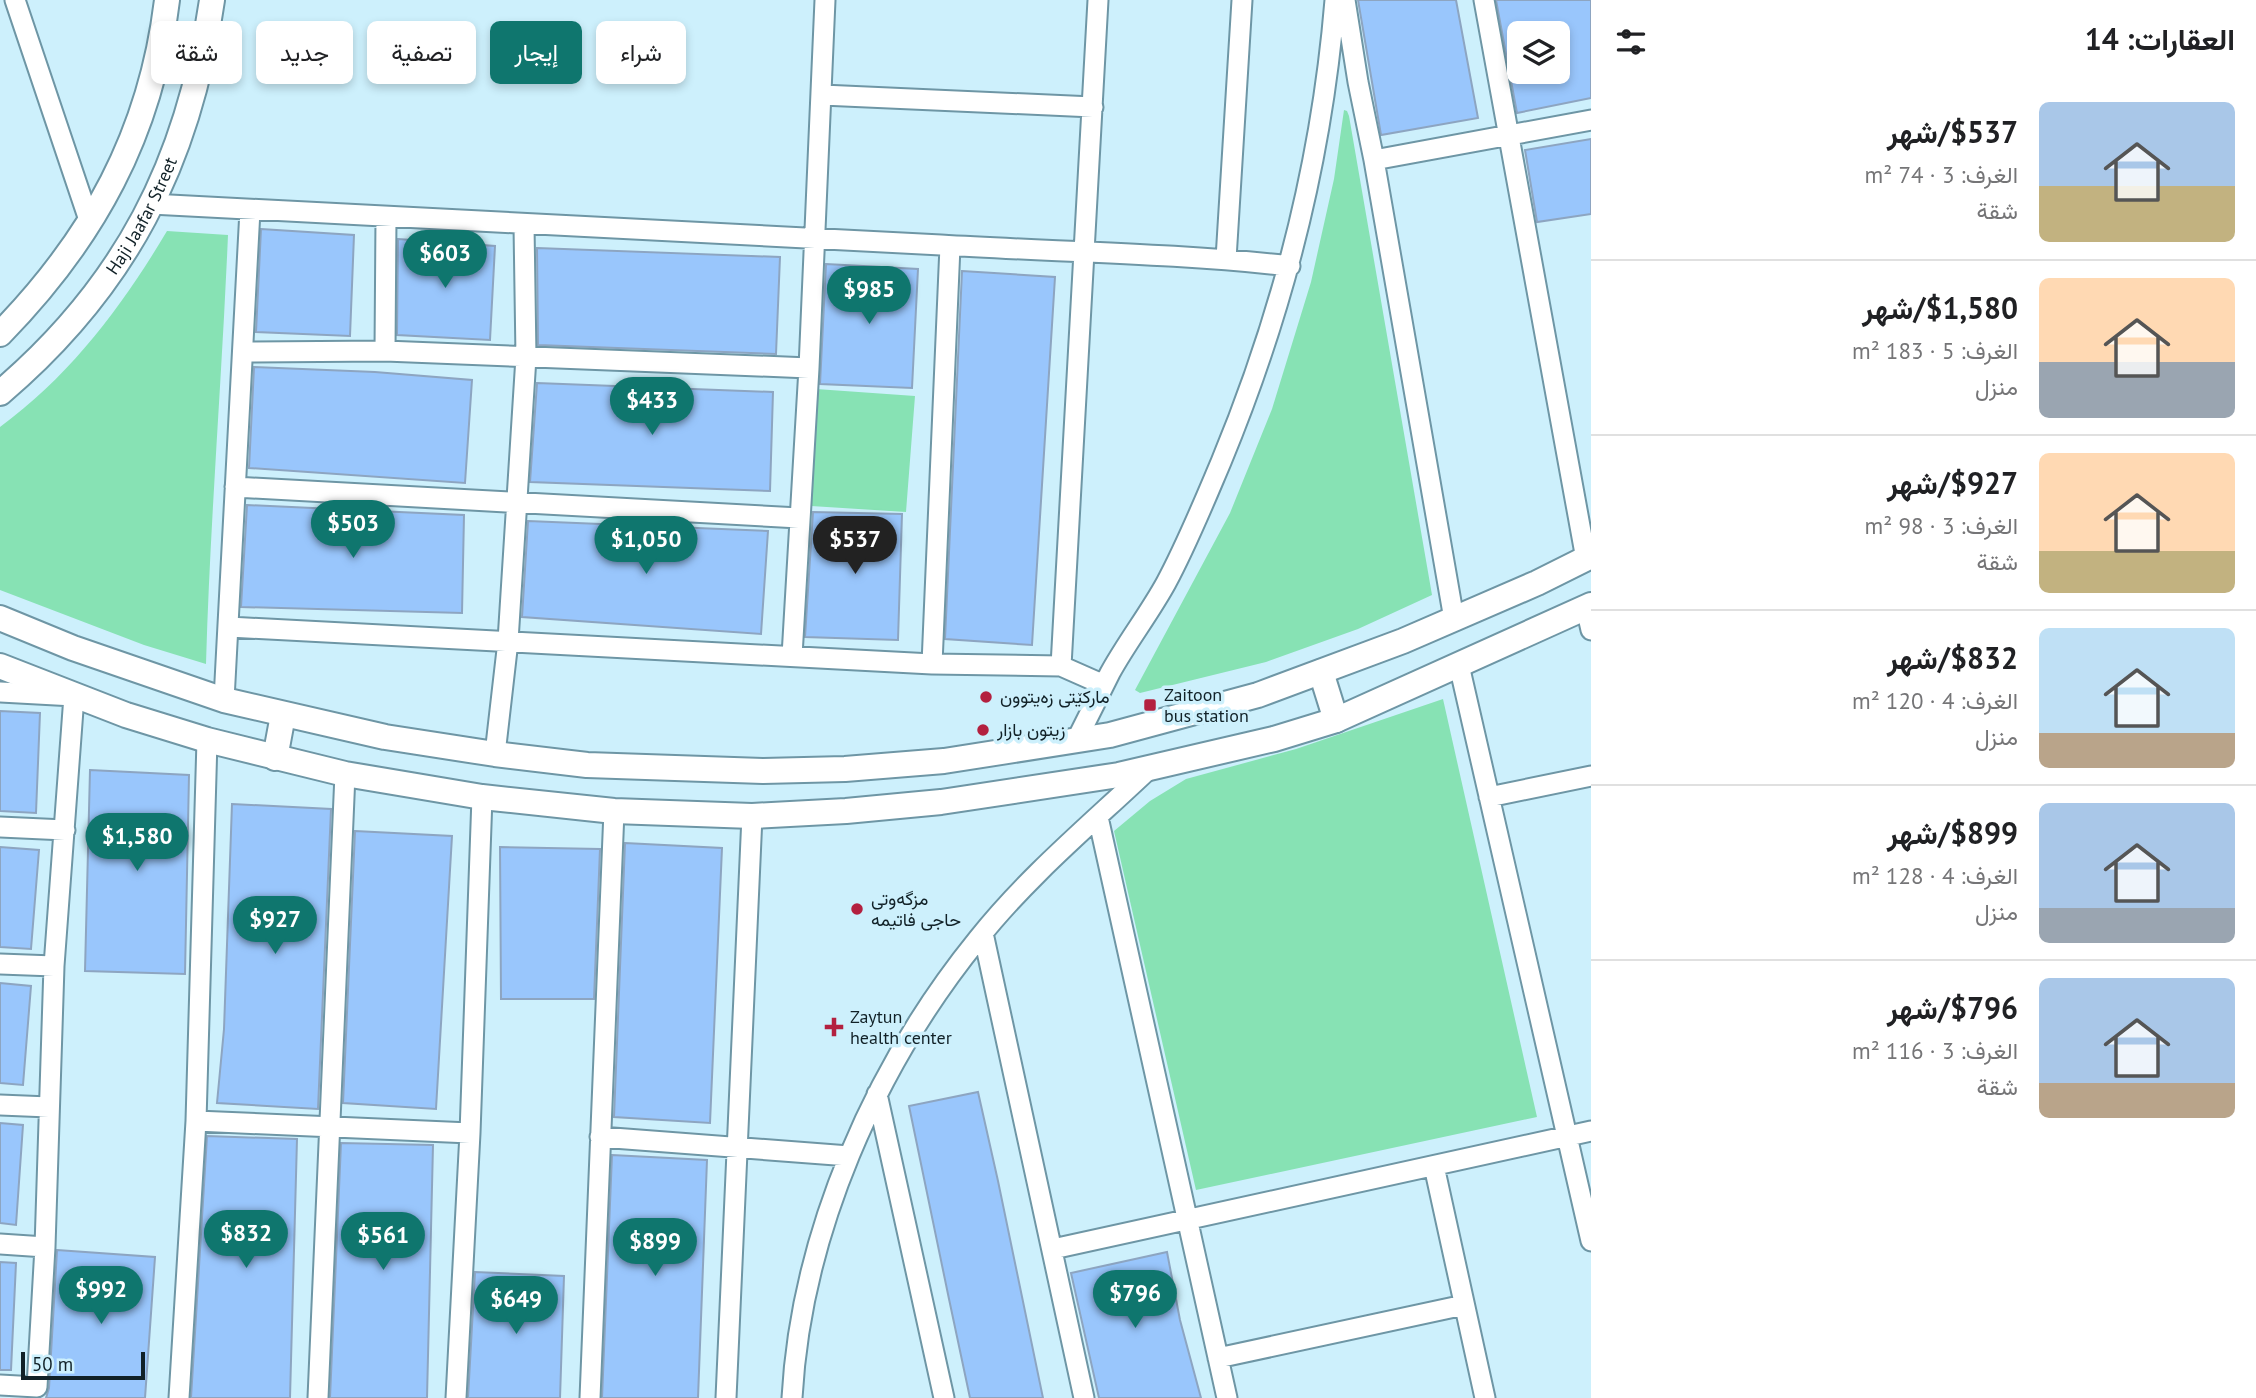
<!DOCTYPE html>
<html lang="ar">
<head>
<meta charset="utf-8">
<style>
	body { margin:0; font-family:"PT Sans",Vazirmatn,sans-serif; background:#f6f6f6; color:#202124; direction:rtl; height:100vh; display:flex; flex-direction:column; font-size:26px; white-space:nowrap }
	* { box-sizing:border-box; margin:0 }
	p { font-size:23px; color:#757577 }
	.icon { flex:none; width:38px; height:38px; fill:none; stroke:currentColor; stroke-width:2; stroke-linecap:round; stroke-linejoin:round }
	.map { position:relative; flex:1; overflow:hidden; direction:ltr }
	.sheet { display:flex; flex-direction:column; background:#fff; width:665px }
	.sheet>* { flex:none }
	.banner { position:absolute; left:21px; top:21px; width:665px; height:63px; direction:rtl; display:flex; gap:14px }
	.controls { position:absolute; left:1507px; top:21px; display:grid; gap:14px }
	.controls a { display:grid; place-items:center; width:63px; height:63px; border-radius:10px; background:#fff; box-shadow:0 4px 10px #0003; font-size:35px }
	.scale { position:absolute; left:21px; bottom:18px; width:124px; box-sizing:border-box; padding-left:7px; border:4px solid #112127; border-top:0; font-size:19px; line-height:24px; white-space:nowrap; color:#112127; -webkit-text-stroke:5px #cdf0fc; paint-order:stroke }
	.price { position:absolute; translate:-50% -60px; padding:0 16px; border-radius:24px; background:#0f766e; color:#fff; font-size:23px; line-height:46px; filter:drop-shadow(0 2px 4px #0008) }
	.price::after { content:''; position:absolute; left:50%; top:42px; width:21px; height:16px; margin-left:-10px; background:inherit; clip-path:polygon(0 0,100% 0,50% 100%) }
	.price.active { background:#222; color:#fff }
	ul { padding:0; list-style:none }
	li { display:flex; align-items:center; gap:21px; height:175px; padding:0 21px }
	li+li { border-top:2px solid #e0e0e0 }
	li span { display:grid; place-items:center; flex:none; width:196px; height:140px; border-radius:10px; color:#555 }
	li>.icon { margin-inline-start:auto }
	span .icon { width:84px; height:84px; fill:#fffc; stroke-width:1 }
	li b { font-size:30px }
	h2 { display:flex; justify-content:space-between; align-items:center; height:84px; padding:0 21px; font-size:30px }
	.chip { padding:0 24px; border-radius:10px; background:#fff; box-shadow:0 4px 10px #0003; font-size:24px; line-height:63px }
	.chip.active { background:#0f766e; color:#fff }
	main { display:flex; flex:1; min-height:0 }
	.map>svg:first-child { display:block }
</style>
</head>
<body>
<main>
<section class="sheet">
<h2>العقارات: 14<svg class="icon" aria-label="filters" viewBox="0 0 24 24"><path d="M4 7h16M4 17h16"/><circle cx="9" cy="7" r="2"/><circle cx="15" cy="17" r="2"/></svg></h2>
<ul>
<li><span style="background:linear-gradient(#a9c7e8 60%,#c2b280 0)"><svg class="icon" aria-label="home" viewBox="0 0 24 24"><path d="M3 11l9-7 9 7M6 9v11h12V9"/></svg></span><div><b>$537/شهر</b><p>الغرف: 3 · 74 m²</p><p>شقة</p></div></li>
<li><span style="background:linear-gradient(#ffd9b3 60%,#9aa5b1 0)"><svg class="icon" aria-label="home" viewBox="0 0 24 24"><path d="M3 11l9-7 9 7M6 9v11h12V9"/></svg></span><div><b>$1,580/شهر</b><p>الغرف: 5 · 183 m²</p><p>منزل</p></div></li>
<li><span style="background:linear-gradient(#ffd9b3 70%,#c2b280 0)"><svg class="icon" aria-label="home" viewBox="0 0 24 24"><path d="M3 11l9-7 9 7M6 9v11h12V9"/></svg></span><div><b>$927/شهر</b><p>الغرف: 3 · 98 m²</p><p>شقة</p></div></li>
<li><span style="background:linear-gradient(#bfe0f5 75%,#b9a48a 0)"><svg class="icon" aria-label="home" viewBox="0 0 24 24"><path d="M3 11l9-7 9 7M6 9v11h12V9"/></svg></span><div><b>$832/شهر</b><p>الغرف: 4 · 120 m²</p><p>منزل</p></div></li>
<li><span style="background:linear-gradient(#a9c7e8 75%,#9aa5b1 0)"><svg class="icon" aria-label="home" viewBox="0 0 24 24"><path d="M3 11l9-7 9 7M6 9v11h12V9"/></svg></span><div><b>$899/شهر</b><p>الغرف: 4 · 128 m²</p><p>منزل</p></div></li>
<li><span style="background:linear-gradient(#a9c7e8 75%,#b9a48a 0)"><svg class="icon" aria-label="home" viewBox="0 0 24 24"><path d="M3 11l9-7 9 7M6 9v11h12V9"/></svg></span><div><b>$796/شهر</b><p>الغرف: 3 · 116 m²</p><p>شقة</p></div></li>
</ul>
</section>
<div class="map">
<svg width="1591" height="1398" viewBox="0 0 1591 1398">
	<rect width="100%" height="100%" fill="#cdf0fc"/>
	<path fill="#87e2b4" d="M1344 110 1347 111 1349 116 1432 595 1358 629 1266 662 1140 693 1135 690 1230 513 1272 409 1311 282 1334 179Z
		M167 231 228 235C222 378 210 521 206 664L144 645 0 590V427C71 375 123 305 167 231Z
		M816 389 915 396 906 512 811 506Z
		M1443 699 1537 1117 1196 1190 1114 831 1150 801 1186 779 1296 749Z"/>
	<path fill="#99c6fc" stroke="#8da5c1" stroke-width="2" fill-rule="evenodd" d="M1358 0H1456L1478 118 1381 135Z
		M1496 0H1591V98L1517 113ZM1519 33H1558V72H1519Z
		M1591 139V214L1537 222 1525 150Z
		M261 229 354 235 350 336 256 332Z
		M398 239 495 246 490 340 397 335Z
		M537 248 780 257 776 354 538 345Z
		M826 264 918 269 912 388 820 384Z
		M962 271 1055 277 1032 645 945 639Z
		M254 367 375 372 472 380 465 483 249 468Z
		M537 383 773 392 770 491 530 482Z
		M247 505 464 515 462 613 241 607Z
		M813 512 902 514 898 640 805 637Z
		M528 521 768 531 761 634 522 617Z
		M0 711 40 713 36 813 0 811Z
		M90 770 189 775 185 974 85 971Z
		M232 804 331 809 318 1109 217 1103 224 1029Z
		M355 831 452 836 436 1109 343 1103Z
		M625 843 722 848 710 1123 614 1117Z
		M0 847 39 850 31 949 0 947Z
		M500 847 600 849 594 999H501Z
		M0 983 31 986 23 1085 0 1083Z
		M978 1092 998 1181 1043 1398H970L949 1299 909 1106Z
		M0 1123 23 1125 16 1225 0 1223Z
		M207 1136 297 1139 290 1398H191Z
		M341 1143 433 1145 427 1398H330Z
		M612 1155 707 1160 698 1398H602Z
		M57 1250 155 1257 145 1398H46L49 1388Z
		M1167 1252 1180 1320 1201 1398H1099L1071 1273Z
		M0 1262 16 1263 11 1370H0Z
		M475 1272 564 1276 560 1398H468Z"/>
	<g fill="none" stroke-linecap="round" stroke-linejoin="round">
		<defs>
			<path id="minor" d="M15 0 90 223
				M1345 0 1358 82 1374 160 1454 619
				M1484 0 1586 559
				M822 95 1093 107
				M1374 160 1591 120
				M151 204C414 219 678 230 941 245 1057 252 1174 253 1290 266
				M1226 259 1242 0
				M385 351 386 218
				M243 352 385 351 809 368
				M235 487 799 518
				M1586 608 1591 630
				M229 627 932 664 1061 666 1104 685
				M792 656 809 368 825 0
				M932 664 950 246
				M1459 665 1591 1241
				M1061 666 1098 0
				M0 692 74 696 54 966 45 1247 37 1387 0 1385
				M224 700 250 210
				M1077 739C1088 717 1099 695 1110 673 1127 642 1149 614 1166 583 1187 544 1204 502 1221 462 1282 315 1322 159 1335 0
				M495 754 508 641 526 357 524 225
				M1489 797 1591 776
				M1098 817 1227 1398
				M0 827 65 830
				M983 933 1084 1398
				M0 964 54 966
				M877 1094 944 1398
				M0 1105 49 1107
				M196 1121 470 1133
				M600 1137 849 1156
				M1434 1166 1485 1398
				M0 1244 45 1247
				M1053 1249 1591 1131
				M1218 1358 1464 1305
				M179 1398 196 1121 207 740
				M318 1398 345 774
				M456 1398 470 1133 482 797
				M590 1398 614 811
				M726 1398 752 816
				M792 1398C801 1234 875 1066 978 939 1028 876 1092 823 1150 768"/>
			<g id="tertiary">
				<path d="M0 334C93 239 151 134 167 0"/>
				<path id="s1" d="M0 393C125 287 189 162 212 0"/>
				<path d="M0 618 73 648 224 700 385 737 495 754 587 765 763 771 845 769 944 761 1110 735 1258 695 1403 641 1537 583 1591 556"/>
				<path d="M0 666 126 715 207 740 345 774 482 797 614 811 752 816 846 811 941 802 1119 775 1274 739 1336 720 1591 605"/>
				<path d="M1321 672 1336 720"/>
				<path d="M275 758 283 715"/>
			</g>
		</defs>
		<use href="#minor" stroke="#6e96a5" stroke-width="23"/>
		<use href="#tertiary" stroke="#6e96a5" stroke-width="28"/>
		<use href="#minor" stroke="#fff" stroke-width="19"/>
		<use href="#tertiary" stroke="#fff" stroke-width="24"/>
	</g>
	<g fill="#b3203f" stroke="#cdf0fc" stroke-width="2.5">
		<circle cx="986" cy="697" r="7"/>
		<rect x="1143" y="698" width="14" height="14" rx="3.5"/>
		<circle cx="983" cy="730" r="7"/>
		<circle cx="857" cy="909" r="7"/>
		<path d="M830.5 1016.5h7v7h7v7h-7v7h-7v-7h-7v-7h7z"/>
	</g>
	<g text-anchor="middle" stroke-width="7" stroke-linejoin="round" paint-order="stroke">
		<g font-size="18" fill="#112127" stroke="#cdf0fc">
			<text dy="6" stroke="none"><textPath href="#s1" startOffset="229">Haji Jaafar Street</textPath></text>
		</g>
		<g font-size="18" fill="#112127" stroke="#cdf0fc" text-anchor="start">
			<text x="1164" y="701">Zaitoon<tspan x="1164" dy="21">bus station</tspan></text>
			<text x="1000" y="703">مارکێتی زەیتوون</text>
			<text x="997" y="736">زيتون بازار</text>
			<text x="871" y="905">مزگەوتی<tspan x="871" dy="21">حاجی فاتیمە</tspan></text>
			<text x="850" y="1023">Zaytun<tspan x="850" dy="21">health center</tspan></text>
		</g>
	</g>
</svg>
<div class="controls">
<a><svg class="icon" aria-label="layers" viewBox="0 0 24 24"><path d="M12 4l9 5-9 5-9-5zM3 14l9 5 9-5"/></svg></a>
</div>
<div class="scale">50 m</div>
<b class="price" style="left:445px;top:290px">$603</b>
<b class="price" style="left:869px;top:326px">$985</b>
<b class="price" style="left:652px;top:437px">$433</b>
<b class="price" style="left:353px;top:560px">$503</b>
<b class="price" style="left:646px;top:576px">$1,050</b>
<b class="price active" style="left:855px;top:576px">$537</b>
<b class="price" style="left:137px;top:873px">$1,580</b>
<b class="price" style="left:275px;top:956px">$927</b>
<b class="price" style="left:246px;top:1270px">$832</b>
<b class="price" style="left:383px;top:1272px">$561</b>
<b class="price" style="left:655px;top:1278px">$899</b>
<b class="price" style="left:101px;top:1326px">$992</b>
<b class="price" style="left:1135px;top:1330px">$796</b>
<b class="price" style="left:516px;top:1336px">$649</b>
<div class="banner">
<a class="chip">شراء</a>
<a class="chip active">إيجار</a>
<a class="chip">تصفية</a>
<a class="chip">جديد</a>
<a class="chip">شقة</a>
</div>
</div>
</main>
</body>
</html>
